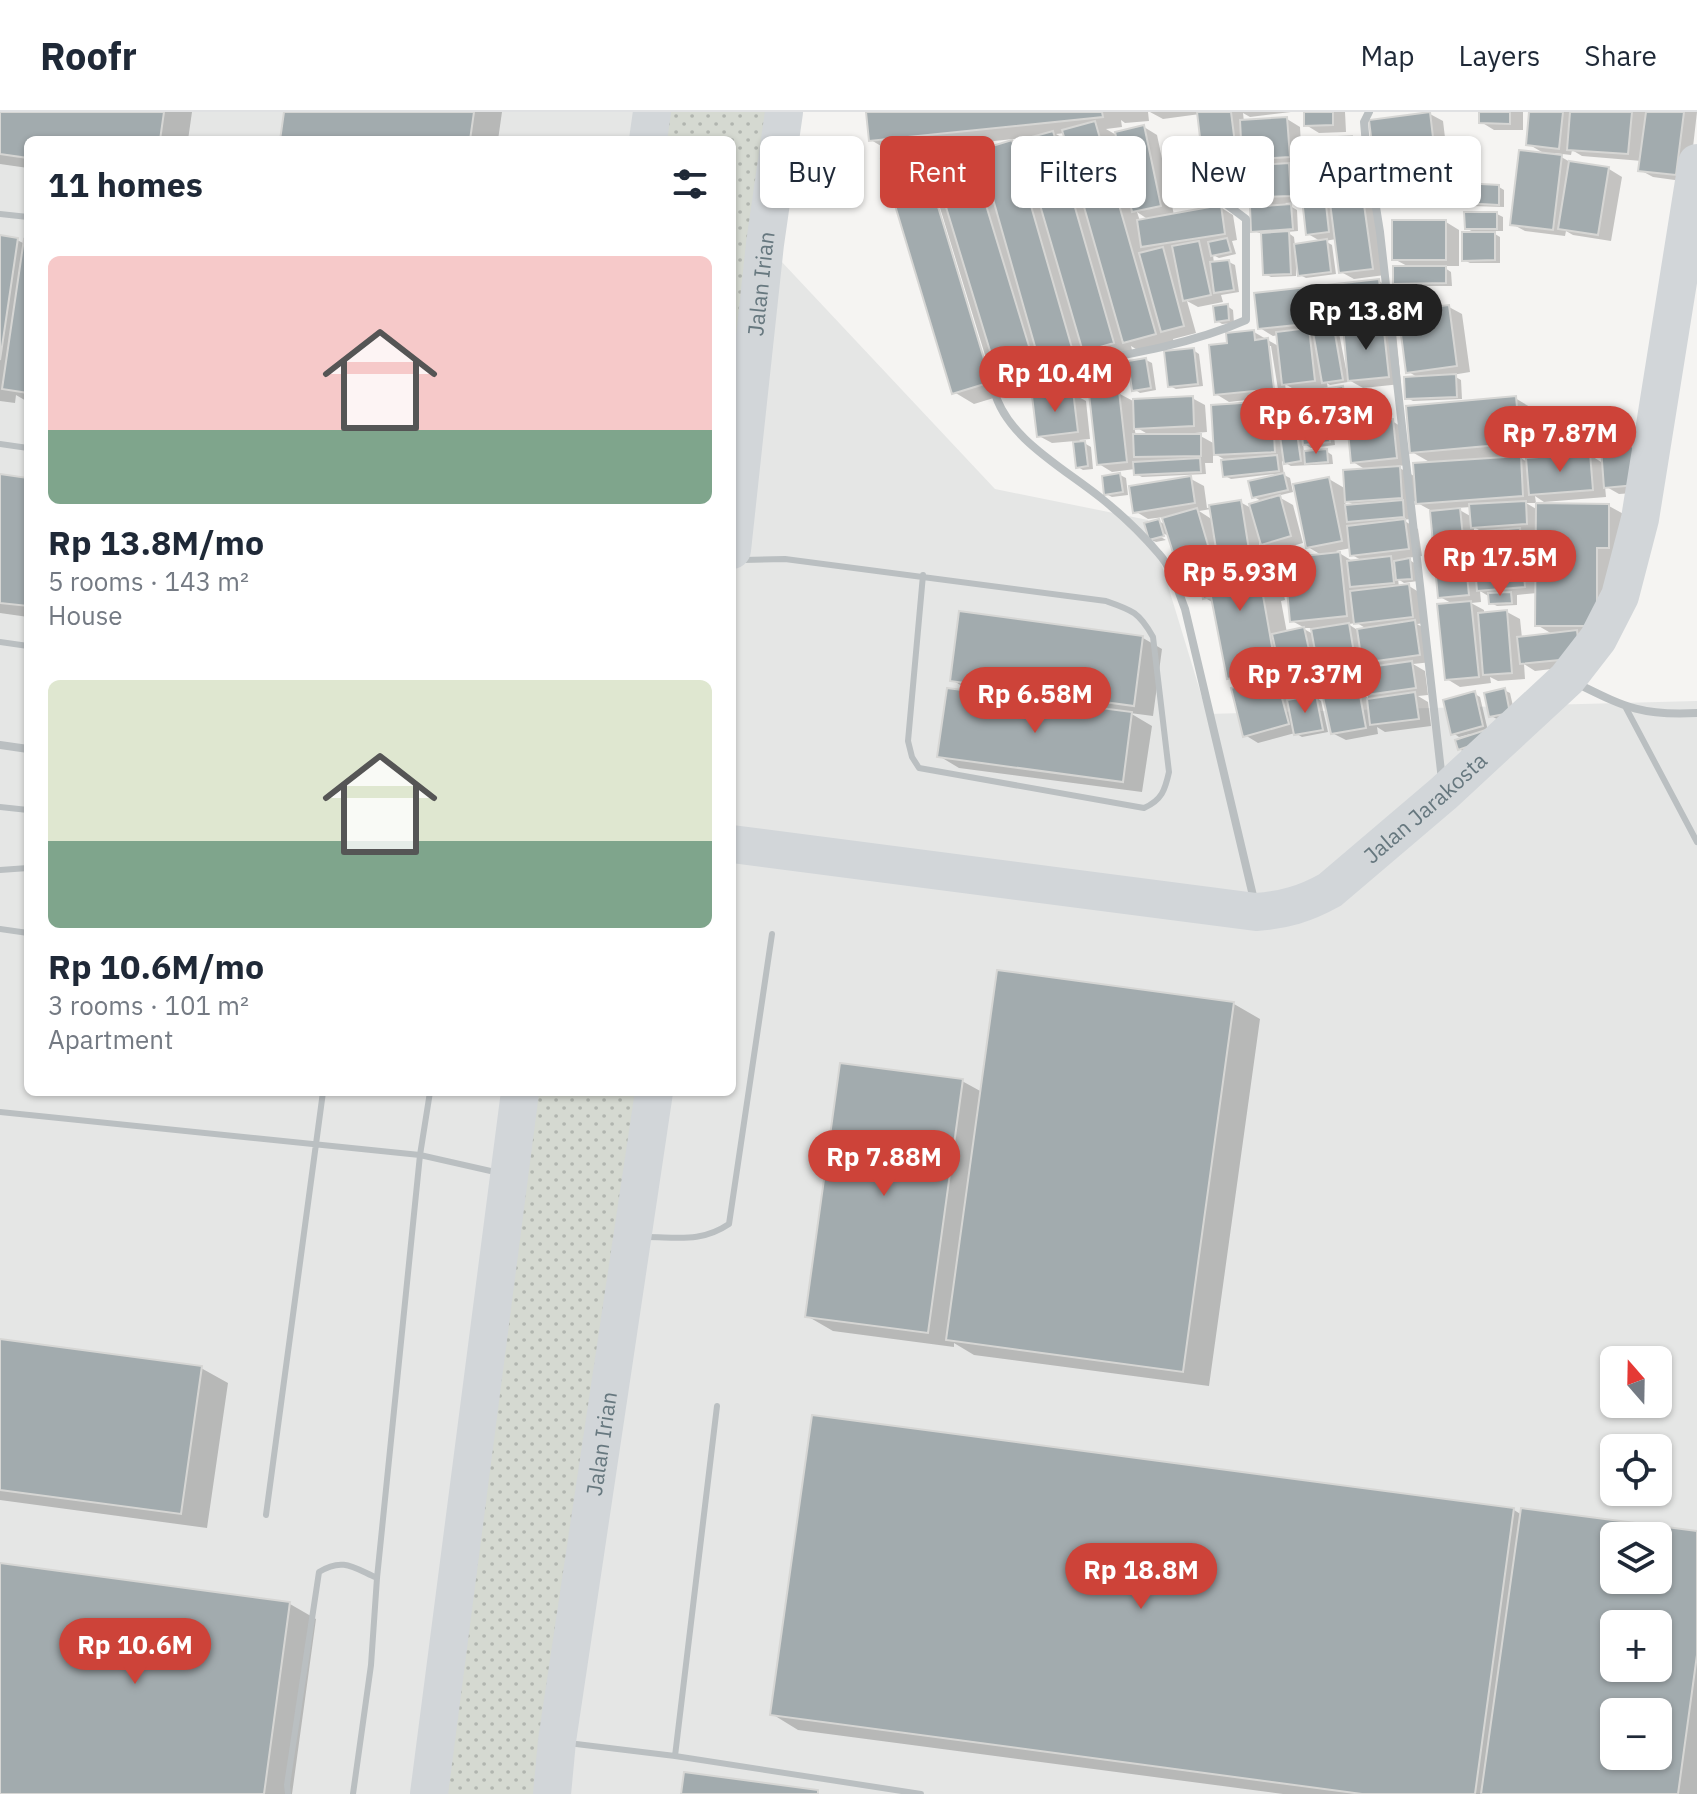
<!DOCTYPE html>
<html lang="en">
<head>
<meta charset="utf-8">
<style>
	body { margin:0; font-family:"IBM Plex Sans",sans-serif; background:#f2f2f3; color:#1f2937; height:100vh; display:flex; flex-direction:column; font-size:30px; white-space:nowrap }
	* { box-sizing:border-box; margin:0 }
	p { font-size:26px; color:#747a83 }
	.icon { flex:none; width:44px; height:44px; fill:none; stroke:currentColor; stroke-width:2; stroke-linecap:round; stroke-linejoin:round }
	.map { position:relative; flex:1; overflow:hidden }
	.sheet { position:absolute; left:24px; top:24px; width:712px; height:960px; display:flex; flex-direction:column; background:#fff; border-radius:12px; box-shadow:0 2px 6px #0004 }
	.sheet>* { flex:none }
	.top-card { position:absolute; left:760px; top:24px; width:760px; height:72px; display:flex; gap:16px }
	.needle { width:52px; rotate:340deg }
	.buttons { position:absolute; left:1600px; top:1234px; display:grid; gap:16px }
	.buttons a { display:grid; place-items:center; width:72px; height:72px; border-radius:12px; background:#fff; box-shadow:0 2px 6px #0004; font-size:40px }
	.price { position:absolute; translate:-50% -68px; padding:0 18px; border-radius:28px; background:#cd4339; color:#fff; font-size:26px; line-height:52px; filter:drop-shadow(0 2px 4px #0008) }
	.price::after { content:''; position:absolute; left:50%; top:48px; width:24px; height:18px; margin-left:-12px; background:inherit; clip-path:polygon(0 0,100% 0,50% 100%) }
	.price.on { background:#222; color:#fff }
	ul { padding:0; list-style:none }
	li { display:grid; align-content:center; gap:16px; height:424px; padding:0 24px }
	li span { display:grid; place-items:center; height:248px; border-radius:12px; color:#555 }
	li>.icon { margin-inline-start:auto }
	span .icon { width:144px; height:144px; fill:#fffc; stroke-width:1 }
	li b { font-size:34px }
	h2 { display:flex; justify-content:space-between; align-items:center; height:96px; padding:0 24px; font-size:34px }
	.tag { padding:0 28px; border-radius:12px; background:#fff; box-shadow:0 2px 6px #0004; font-size:28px; line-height:72px }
	.tag.on { background:#cd4339; color:#fff }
	header { display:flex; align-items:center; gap:48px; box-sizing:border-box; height:112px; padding:0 40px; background:#fff; border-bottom:2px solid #e0e1e3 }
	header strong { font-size:38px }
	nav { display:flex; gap:44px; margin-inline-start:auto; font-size:28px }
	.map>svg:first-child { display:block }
</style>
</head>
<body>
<header>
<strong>Roofr</strong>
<nav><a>Map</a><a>Layers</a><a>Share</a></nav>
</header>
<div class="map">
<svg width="1697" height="1682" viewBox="0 0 1697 1682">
	<defs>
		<pattern id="grass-dots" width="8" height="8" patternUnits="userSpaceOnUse" patternTransform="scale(2)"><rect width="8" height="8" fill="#d5d9d1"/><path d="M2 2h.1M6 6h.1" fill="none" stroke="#b1b5af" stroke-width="1.8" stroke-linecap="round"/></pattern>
	</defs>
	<rect width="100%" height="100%" fill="#f5f4f2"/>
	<path fill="#e5e6e5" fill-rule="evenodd" d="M0 0H784L765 132 995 377 1148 408 1207 602 1697 589V1682H0ZM28 28H732V980H28ZM1614 1248H1658V1292H1614ZM1614 1336H1658V1380H1614ZM1614 1424H1658V1468H1614ZM1614 1512H1658V1556H1614ZM1614 1600H1658V1644H1614Z"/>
	<path fill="url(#grass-dots)" d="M652 0H784L732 438V28H648Z
		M517 980H654L552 1682H429Z"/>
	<path fill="#0003" fill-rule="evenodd" d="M0 0H192L188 28H28V56L0 52Z
		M286 0H502L498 28H282Z
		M868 0H1148L1149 9 1125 11 1121 8 1122 15 1106 17 1118 24 1144 15 1157 23 1174 103 1220 95 1233 103 1237 128 1232 129 1236 142 1219 146 1213 143 1214 152 1229 150 1235 153 1239 180 1221 183 1223 190 1198 195 1187 189 1196 221 1173 227 1175 233 1144 242 1131 234 1133 242 1104 251 1089 242 1093 254 1062 263 1052 257 1054 265 1020 276 1006 268 1010 281 974 292 954 280 910 38 891 40 871 28ZM1065 21 1068 29 1056 22ZM1022 26 1026 39 1012 31 983 45 968 36 936 46 919 37ZM922 50H926L996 279 992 280ZM1137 100 1149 108 1140 109Z
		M1150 0H1291L1250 5 1243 1 1244 10 1287 7 1300 15 1302 52H1288L1302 61 1322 58 1335 66 1336 76 1361 73 1374 81 1385 163 1354 167 1341 160 1336 127 1325 129 1332 133 1336 162 1306 166 1300 163 1299 154H1296V164L1271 165 1265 162 1263 122 1253 119 1264 96 1229 73 1227 76 1237 82H1229L1224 79 1234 59 1243 64V54L1218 57 1205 49 1200 2 1163 7ZM1304 90 1308 122 1322 130 1295 134 1294 125 1287 120 1298 119 1297 98 1285 91Z
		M1303 0H1345L1346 20 1319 21 1306 13Z
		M1481 0H1523V18H1494L1481 10Z
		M1531 0H1697L1689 70 1653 65 1640 58 1642 49 1582 44 1572 38 1571 43 1554 41 1572 51 1609 57 1622 65 1611 129 1573 123 1566 119 1565 124 1525 119 1512 112 1547 43 1528 32Z
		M1430 2 1443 9 1452 83 1393 91 1380 83Z
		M1351 26 1357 30 1358 48 1316 51 1310 48Z
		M1177 55 1183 59 1187 74 1180 76 1174 73Z
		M1499 75 1504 78V95L1470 94 1464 90Z
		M1497 102 1503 105V119H1490L1500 125V151H1470L1464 148 1477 122 1466 116Z
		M1446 110 1459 118V154H1442L1451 160 1452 174H1401L1395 170 1411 156 1394 147Z
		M0 125 17 128 25 132 28 130V290L16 283 15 291 0 289Z
		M1379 169 1392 177 1395 210 1382 212 1396 220 1401 272 1363 276 1347 267 1348 270 1330 273 1327 271 1328 278 1343 276 1349 279 1352 300 1365 299 1378 307V311L1392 309 1405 317 1409 353 1396 354 1416 365 1433 352 1412 340 1515 286 1535 298 1539 342 1517 344 1529 351 1590 343 1649 380 1619 382 1605 374 1606 385 1544 390 1535 384 1536 391H1526L1538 398 1609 394 1629 405 1593 552 1535 559 1524 552 1525 567 1498 569 1490 565 1491 571 1460 575 1447 567 1453 492 1440 485 1432 399 1414 389 1410 407 1403 408 1418 417 1422 444 1406 446 1416 452 1418 469 1404 471 1398 467 1399 475 1409 474 1422 482 1425 511 1417 512 1428 518 1432 550 1413 552 1425 559 1428 583 1418 584 1428 590 1431 614 1385 620 1377 615 1378 622 1346 628 1332 621 1359 580 1368 586 1366 567 1335 572 1326 567 1329 581 1314 584 1321 589 1328 620 1302 625 1295 621 1258 631 1245 623 1244 574 1229 565 1214 491 1205 486 1199 453 1190 456 1177 448 1170 425 1156 417 1154 421 1166 428 1156 430 1150 427 1159 409 1167 414 1164 405 1148 407 1135 399 1191 367 1204 374 1207 396 1240 390 1253 397 1263 390 1254 385 1275 365 1274 362 1231 367 1225 364 1229 350 1213 341V351H1205L1206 362 1142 365 1136 362 1135 357 1112 360 1099 352 1118 281 1135 290 1192 286 1205 293 1207 320 1195 321 1215 332 1272 291 1281 296 1271 234H1267L1273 285 1229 290 1216 282 1230 233 1254 220 1280 235 1278 223 1273 224 1260 216ZM1345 216 1349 256 1346 257 1339 221 1332 217ZM1285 272 1297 279 1311 277 1314 300 1320 303 1348 300 1353 350 1368 359 1346 377 1329 367 1308 435 1323 444 1286 452 1280 448 1269 450 1261 445 1259 429 1275 439 1303 431 1293 393 1277 384 1293 380 1290 366 1284 363 1282 349 1291 354 1333 352 1332 343 1326 339 1304 341 1303 331 1311 336 1335 333 1333 315 1327 312 1300 315 1290 307 1310 306V288L1304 285 1287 286ZM1134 314 1151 324H1136ZM1345 388 1356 394 1346 395ZM1471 395 1472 405 1456 396ZM1211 397 1213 408 1199 399ZM1474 415 1484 421 1474 422ZM1538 419V430L1522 420ZM1351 436 1352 443 1363 449 1354 450 1336 439ZM1221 443 1231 449 1213 452V449L1222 447ZM1288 471 1292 509 1305 516H1313L1315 523 1304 517 1287 521 1281 489 1285 488 1282 472ZM1480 479 1490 485 1491 491 1497 494 1517 493V483L1537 481V513L1554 523 1522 526 1520 507 1507 500 1484 502V498L1471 491 1481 490ZM1357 511 1367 517 1359 519 1348 512Z
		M1227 194 1233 198 1234 211 1222 212 1216 208Z
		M1449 195 1462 202 1470 260 1452 263 1461 268 1462 287 1413 289 1407 286 1419 266 1407 259Z
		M1193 238 1199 242 1203 274 1176 277 1170 274Z
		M1146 248 1152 251 1156 278 1140 281 1134 277Z
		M1073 282 1086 289 1090 327 1079 328 1091 335 1093 357 1083 358 1078 355 1075 329 1052 331 1039 324Z
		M1120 363 1126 366 1128 383 1112 385 1106 382Z
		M0 364 28 368V505L0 501Z
		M1143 526 1162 537 1153 604 1130 601 1152 614 1142 680 959 656 939 644 974 581 952 568Z
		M1504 578 1510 581 1515 603 1497 607 1491 604Z
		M1475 582 1480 585 1488 619 1465 640 1459 637 1470 625V622L1459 625 1453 621Z
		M1234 892 1260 907 1209 1274 974 1243 954 1231V1235L833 1219 807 1204 962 969 982 980Z
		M0 1229 201 1256 228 1271 207 1416 0 1388Z
		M1514 1398 1522 1403 1697 1421V1682H1283L798 1618 772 1602ZM1614 1424H1658V1468H1614ZM1614 1512H1658V1556H1614ZM1614 1600H1658V1644H1614Z
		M0 1453 290 1492 316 1507 292 1682H0Z"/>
	<path fill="#a2abae" stroke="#d6d6d4" stroke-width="2" fill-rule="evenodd" d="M0 0H164L160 28H28V46L0 42Z
		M284 0H474L470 28H280Z
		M866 0H1102L1103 5 869 29Z
		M1197 0H1231L1237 47 1203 51Z
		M1304 0H1333V13L1304 14Z
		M1430 0 1439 76 1378 84 1369 8Z
		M1479 0H1510V12L1479 11Z
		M1529 0H1563L1559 37 1526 33Z
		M1570 0H1632L1628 42 1567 38Z
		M1646 0H1684L1676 63 1638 59Z
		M1287 5 1290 45 1242 48 1240 8Z
		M1095 9 1156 222 1123 231 1062 18Z
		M1144 13 1161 94 1132 100 1115 20Z
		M1053 19 1114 231 1083 240 1021 28Z
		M1352 24 1353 46 1308 49 1307 27Z
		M1012 28 1074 243 1040 252 979 38Z
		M968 34 1035 254 998 265 931 46Z
		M920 35 991 270 952 282 881 47Z
		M1519 38 1562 43 1553 118 1510 113Z
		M1569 49 1609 55 1598 123 1558 117Z
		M1289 51 1291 84 1242 86 1241 54Z
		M1177 53 1182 71 1173 74 1168 56Z
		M1322 56 1329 120 1306 123 1299 59Z
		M1235 57 1237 79 1222 80 1220 58Z
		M1361 71 1373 157 1339 161 1328 75Z
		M1463 71 1499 73V93L1462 91Z
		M1291 92 1293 117 1251 120 1250 95Z
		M1221 93 1225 122 1141 135 1137 108Z
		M1464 100H1497V117H1465Z
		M1392 108H1446V148H1392Z
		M1289 119 1291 162 1263 163 1261 121Z
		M1462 120H1495V148L1462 149Z
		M0 123 18 126 0 248Z
		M1227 126 1231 140 1211 144 1208 130Z
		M24 127 28 128V281L2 277Z
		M1327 127 1331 160 1298 164 1294 132Z
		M1199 129 1211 183 1183 189 1172 134Z
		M1163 135 1184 214 1161 220 1139 141Z
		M1229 148 1234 178 1214 181 1210 150Z
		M1393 154H1446V171L1393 172Z
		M1379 167 1383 204 1258 217 1254 181Z
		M1228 192 1229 208 1215 210 1213 194Z
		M1449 193 1457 254 1406 261 1398 199Z
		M1383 210 1389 265 1348 269 1343 214Z
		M1309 216 1315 269 1282 273 1276 220Z
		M1334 216 1343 268 1322 271 1313 220Z
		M1254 218 1255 228 1268 226 1274 277 1214 283 1209 233 1227 231 1226 221Z
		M1194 236 1198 272 1168 275 1164 239Z
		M1146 246 1151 276 1132 279 1128 249Z
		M1456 262 1457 285 1405 287 1404 265Z
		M1343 274 1346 296 1313 301 1309 279Z
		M1073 279 1078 320 1037 325 1032 284Z
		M1119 279 1127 350 1097 353 1089 282Z
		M1304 283 1305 303 1279 305 1278 285Z
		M1193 284 1194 314 1134 317 1133 287Z
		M1516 284 1520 331 1410 341 1406 294Z
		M1272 289 1275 340 1214 343 1211 293Z
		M1365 297 1366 310 1393 307 1397 346 1351 351 1346 299Z
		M1295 307 1301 349 1284 352 1278 310Z
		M1328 310 1330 330 1303 333 1301 313Z
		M1133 322H1201V344L1134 345Z
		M1085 329 1088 354 1076 356 1073 330Z
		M1633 334 1636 373 1604 376 1601 336Z
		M1327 337 1328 350 1305 352 1304 339Z
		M1590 341 1593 378 1529 383 1526 346Z
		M1277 343 1279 359 1223 365 1221 348Z
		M1521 344 1523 384 1416 392 1413 351Z
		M1200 346 1201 360 1134 363 1133 350Z
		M1400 354 1402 386 1345 390 1343 358Z
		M1120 361 1123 380 1104 383 1102 364Z
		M1284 361 1288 378 1252 386 1248 369Z
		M0 362 28 366V494L0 491Z
		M1191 364 1195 391 1133 401 1129 374Z
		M1329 365 1342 429 1306 436 1293 372Z
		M1280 383 1291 424 1261 433 1249 392Z
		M1241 388 1249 438 1217 443 1209 393Z
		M1403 388 1404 405 1347 410 1345 393Z
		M1526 389 1527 412 1471 416 1469 392Z
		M1536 391 1609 392V436H1597V514H1535Z
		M1197 396 1210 440 1176 450 1162 406Z
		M1460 396 1469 483 1438 486 1430 399Z
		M1159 407 1164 424 1149 428 1144 411Z
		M1405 407 1409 437 1350 444 1347 414Z
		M1520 416 1525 475 1477 479 1472 420Z
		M1340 440 1347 504 1290 510 1284 446Z
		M1259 441 1266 477 1262 478 1276 557 1227 567 1211 485 1203 487 1197 453Z
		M1391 444 1394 471 1350 475 1347 449Z
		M1280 446 1282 469 1268 470 1266 448Z
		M1410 446 1412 467 1396 468 1394 449Z
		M1409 472 1413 505 1354 512 1350 479Z
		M1511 480 1512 491 1489 492 1488 481Z
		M1471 489 1479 565 1445 568 1437 492Z
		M1507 498 1512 561 1483 563 1478 501Z
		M959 499 1143 524 1134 594 950 569Z
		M1415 508 1420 543 1362 551 1357 517Z
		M1349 511 1357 559 1320 566 1311 517Z
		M1304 515 1317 574 1285 581 1272 522Z
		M1577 518 1580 546 1520 552 1517 525Z
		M1412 549 1416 576 1366 583 1362 556Z
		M1276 564 1289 612 1243 625 1231 576Z
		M947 576 1132 600 1123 670 937 645Z
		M1505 576 1510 601 1489 605 1484 581Z
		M1359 578 1366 616 1331 622 1323 585Z
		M1475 579 1483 614 1451 623 1443 588Z
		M1415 580 1419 607 1370 613 1367 587Z
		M1316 583 1323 618 1294 623 1287 588Z
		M1498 614 1502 623 1458 638 1455 628Z
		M997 858 1234 890 1183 1260 946 1228Z
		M840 951 963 967 928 1221 805 1205Z
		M0 1227 202 1254 181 1402 0 1378Z
		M812 1303 1514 1396 1475 1682H1362L770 1603Z
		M1521 1396 1697 1419V1543L1678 1682H1481ZM1614 1424H1658V1468H1614ZM1614 1512H1658V1556H1614ZM1614 1600H1658V1644H1614Z
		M0 1451 290 1490 264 1682H0Z
		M684 1660 818 1678V1682H681Z"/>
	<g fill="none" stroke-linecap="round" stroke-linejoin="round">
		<path stroke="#babfc1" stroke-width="6" d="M0 102 28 105
			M0 332 28 336
			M743 448 785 447 1106 489C1132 498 1139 500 1153 525L1169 660C1165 678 1162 688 1144 696L919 656 912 645 908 629 923 463
			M0 530 28 534
			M1626 596 1697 730
			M0 695 28 698
			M0 758 28 756
			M0 817 28 821
			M430 980 420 1043 495 1060
			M0 1000 420 1043 377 1466 371 1553 353 1682
			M646 1125C677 1125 701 1131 729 1112L772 822
			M266 1403 323 980
			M568 1631 675 1644 921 1682
			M675 1644 717 1294
			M288 1682 287 1673 319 1460C343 1445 354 1456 377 1466"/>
		<path stroke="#babfc1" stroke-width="8" d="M1369 0 1364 10 1366 33 1380 120 1442 668
			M1182 65 1190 66 1203 82 1221 84 1226 92 1246 107V208C1176 239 1094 247 1019 262L1005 269 994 278C1006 326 1064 356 1101 386 1121 402 1142 422 1159 442 1172 456 1178 479 1185 497L1254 788
			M1576 571C1625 595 1641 604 1697 601
			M0 633 28 637"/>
		<g stroke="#d2d6d9" stroke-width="38">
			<path d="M648 28 652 0"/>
			<path id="s1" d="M732 438 765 132 784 0"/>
			<path id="s2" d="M732 732 1256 800C1284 798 1305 792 1330 778L1444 681 1567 567 1598 527 1620 484 1640 407 1697 51"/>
			<path d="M429 1682 520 980"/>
			<path id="s3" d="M552 1682 557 1629 654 980"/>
		</g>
	</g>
	<g text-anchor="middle" stroke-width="8" stroke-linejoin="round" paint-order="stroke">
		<g font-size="22" fill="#67787f" stroke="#fff">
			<text dy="8" stroke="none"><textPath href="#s1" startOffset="268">Jalan Irian</textPath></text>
			<text dy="8" stroke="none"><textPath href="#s2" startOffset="732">Jalan Jarakosta</textPath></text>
			<text dy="8" stroke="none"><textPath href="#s3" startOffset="354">Jalan Irian</textPath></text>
		</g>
	</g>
</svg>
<div class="buttons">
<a><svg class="needle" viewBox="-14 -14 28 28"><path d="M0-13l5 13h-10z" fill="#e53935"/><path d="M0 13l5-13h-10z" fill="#747a83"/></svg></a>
<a><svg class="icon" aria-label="locate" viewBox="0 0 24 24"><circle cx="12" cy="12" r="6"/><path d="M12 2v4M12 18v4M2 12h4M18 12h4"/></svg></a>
<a><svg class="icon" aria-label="layers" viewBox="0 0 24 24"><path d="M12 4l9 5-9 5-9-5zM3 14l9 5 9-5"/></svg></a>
<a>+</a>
<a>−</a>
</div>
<b class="price on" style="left:1366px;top:240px">Rp 13.8M</b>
<b class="price" style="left:1055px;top:302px">Rp 10.4M</b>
<b class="price" style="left:1316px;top:344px">Rp 6.73M</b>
<b class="price" style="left:1560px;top:362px">Rp 7.87M</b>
<b class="price" style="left:1500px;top:486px">Rp 17.5M</b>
<b class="price" style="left:1240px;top:501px">Rp 5.93M</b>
<b class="price" style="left:1305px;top:603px">Rp 7.37M</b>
<b class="price" style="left:1035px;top:623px">Rp 6.58M</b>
<b class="price" style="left:884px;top:1086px">Rp 7.88M</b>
<b class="price" style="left:1141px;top:1499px">Rp 18.8M</b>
<b class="price" style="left:135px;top:1574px">Rp 10.6M</b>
<div class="top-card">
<a class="tag">Buy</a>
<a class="tag on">Rent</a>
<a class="tag">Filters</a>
<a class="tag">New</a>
<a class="tag">Apartment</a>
</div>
<section class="sheet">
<h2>11 homes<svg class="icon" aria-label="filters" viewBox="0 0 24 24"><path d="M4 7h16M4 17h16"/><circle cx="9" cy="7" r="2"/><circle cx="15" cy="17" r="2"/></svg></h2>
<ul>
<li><span style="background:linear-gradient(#f6c9c9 70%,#7fa58c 0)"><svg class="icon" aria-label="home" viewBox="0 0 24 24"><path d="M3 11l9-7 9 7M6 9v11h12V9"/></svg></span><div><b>Rp 13.8M/mo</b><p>5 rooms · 143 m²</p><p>House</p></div></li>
<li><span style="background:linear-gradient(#dfe7d0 65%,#7fa58c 0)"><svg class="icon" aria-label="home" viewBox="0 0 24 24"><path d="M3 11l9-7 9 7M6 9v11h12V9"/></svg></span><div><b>Rp 10.6M/mo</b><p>3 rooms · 101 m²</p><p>Apartment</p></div></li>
</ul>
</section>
</div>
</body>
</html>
